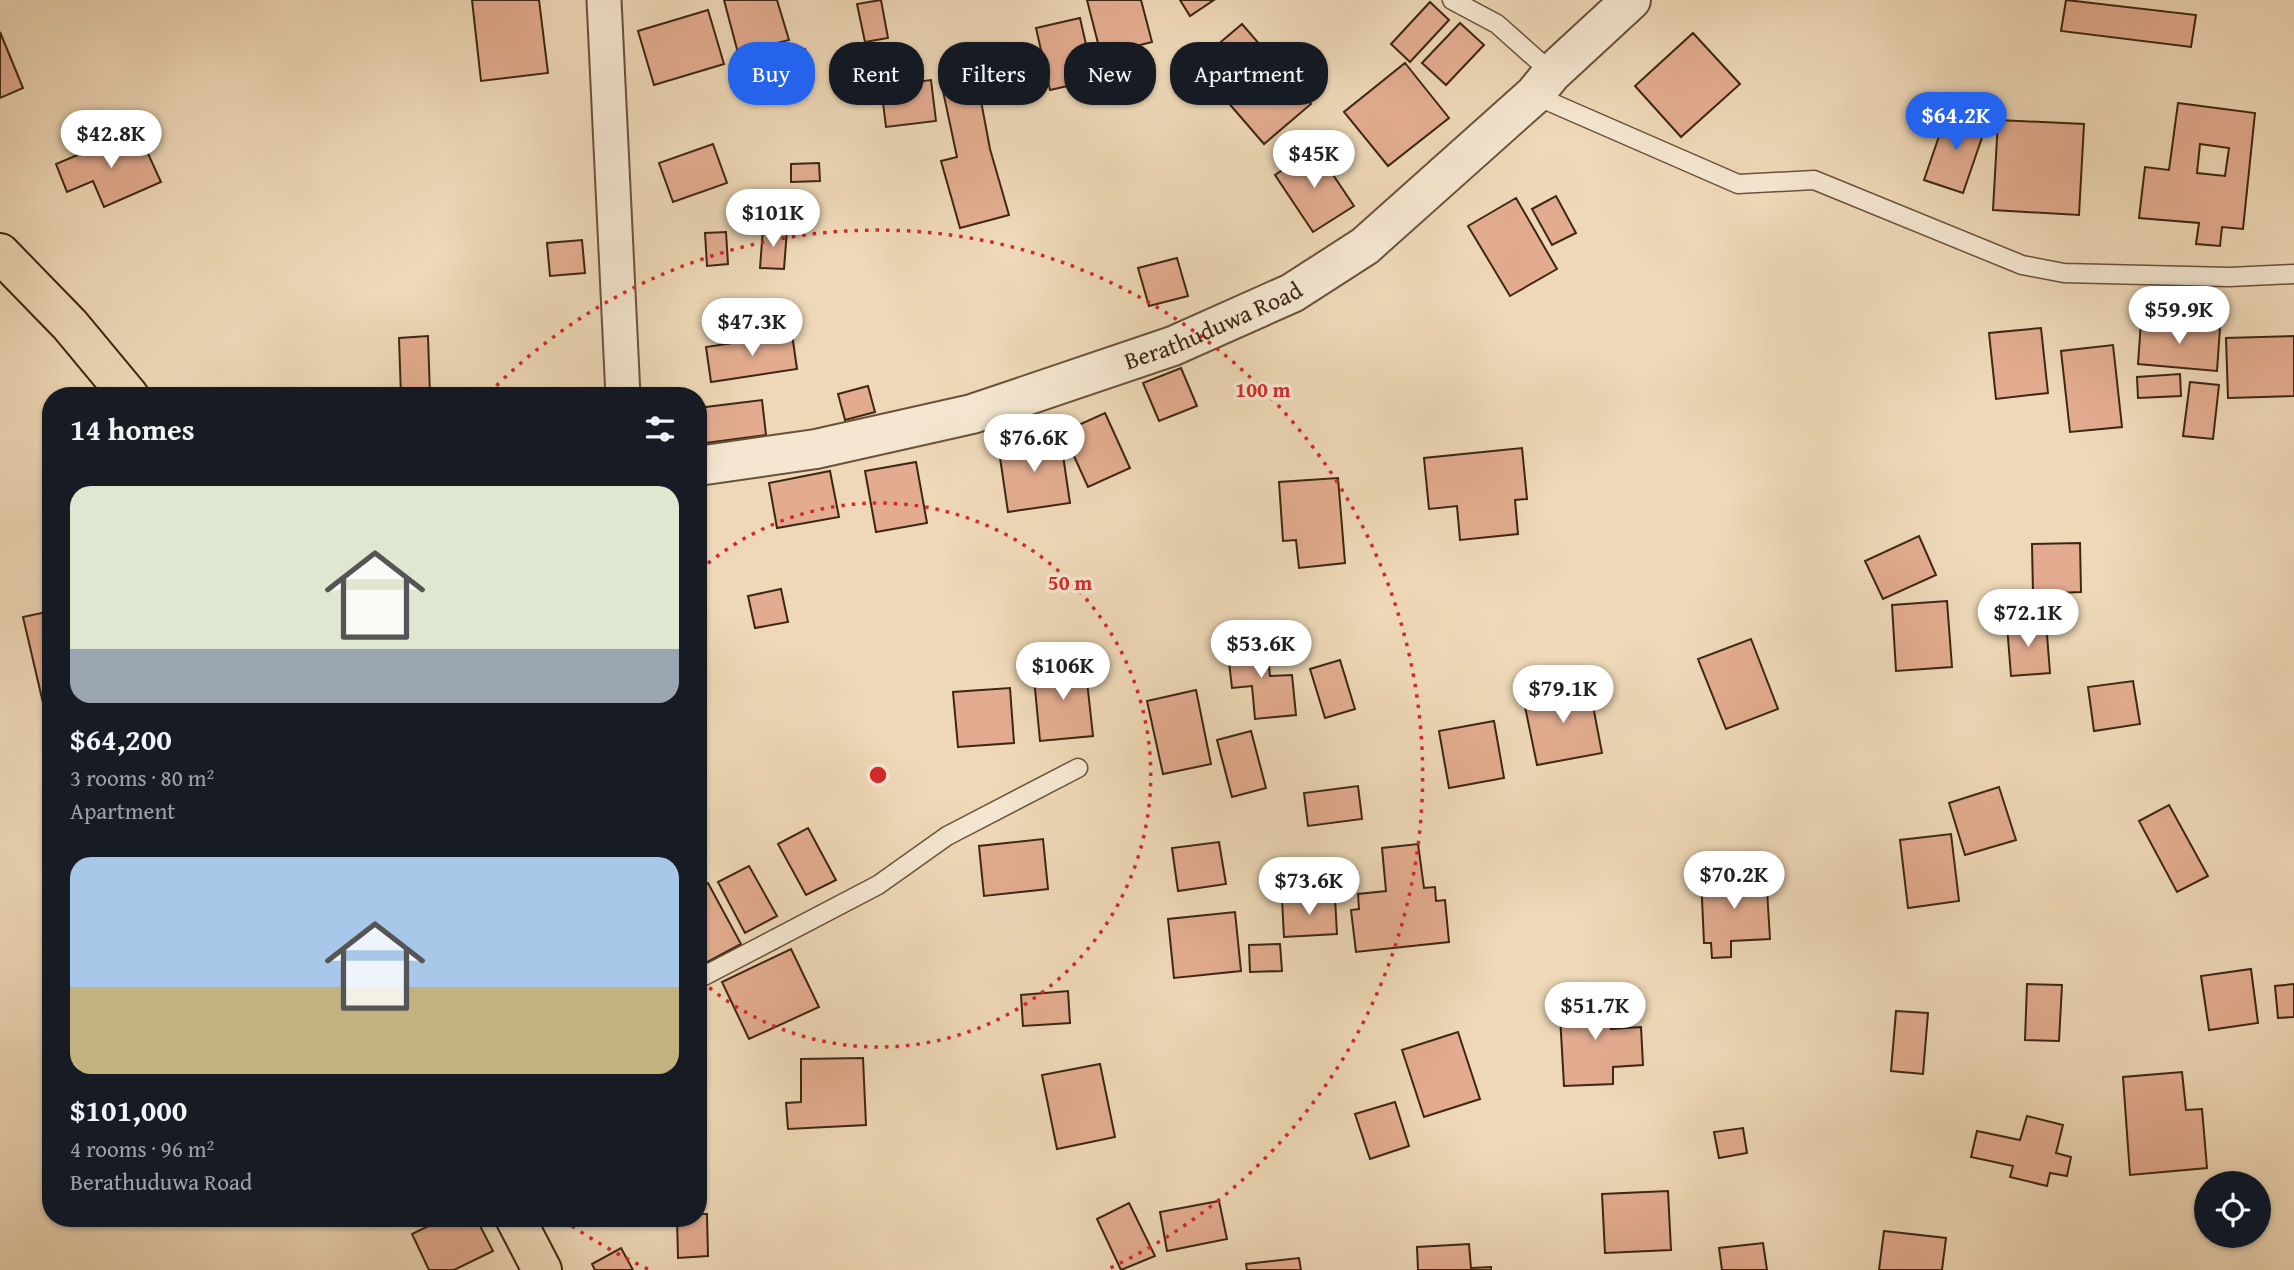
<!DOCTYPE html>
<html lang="en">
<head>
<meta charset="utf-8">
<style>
	body { margin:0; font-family:"Gentium Book Plus",serif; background:#20242c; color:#f1f3f6; height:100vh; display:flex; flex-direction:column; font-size:26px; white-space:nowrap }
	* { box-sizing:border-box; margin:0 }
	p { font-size:23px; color:#9ea1a6 }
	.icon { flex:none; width:38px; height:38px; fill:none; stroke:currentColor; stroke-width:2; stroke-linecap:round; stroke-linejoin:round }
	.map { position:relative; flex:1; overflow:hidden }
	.side { position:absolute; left:42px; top:387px; width:665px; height:840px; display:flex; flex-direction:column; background:#171b24; border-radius:28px; box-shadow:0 2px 5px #0004 }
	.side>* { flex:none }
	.top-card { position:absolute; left:728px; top:42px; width:665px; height:63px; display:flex; gap:14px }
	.fabs { position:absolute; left:2194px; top:1171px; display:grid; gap:14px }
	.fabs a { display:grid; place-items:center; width:77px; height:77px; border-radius:50%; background:#171b24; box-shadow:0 2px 5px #0004; font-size:35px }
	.price { position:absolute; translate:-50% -60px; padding:0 16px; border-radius:24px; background:#fff; color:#222; font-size:23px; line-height:46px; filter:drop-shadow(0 2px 4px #0008) }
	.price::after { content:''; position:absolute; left:50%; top:42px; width:21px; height:16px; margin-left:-10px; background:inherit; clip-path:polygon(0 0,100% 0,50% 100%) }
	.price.on { background:#2563eb; color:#fff }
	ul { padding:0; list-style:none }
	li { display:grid; align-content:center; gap:14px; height:371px; padding:0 28px }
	li span { display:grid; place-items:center; height:217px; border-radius:21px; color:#555 }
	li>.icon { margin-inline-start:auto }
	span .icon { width:126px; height:126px; fill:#fffc; stroke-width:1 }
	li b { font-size:30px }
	h2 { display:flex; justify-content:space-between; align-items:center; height:84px; padding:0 28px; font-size:30px }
	.tag { padding:0 24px; border-radius:28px; background:#171b24; box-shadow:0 2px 5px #0004; font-size:24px; line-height:63px }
	.tag.on { background:#2563eb; color:#fff }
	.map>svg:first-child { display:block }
</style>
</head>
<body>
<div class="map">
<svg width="2294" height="1270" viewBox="0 0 2294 1270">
	<rect width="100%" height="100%" fill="#eed8b7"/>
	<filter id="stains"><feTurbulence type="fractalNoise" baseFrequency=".00286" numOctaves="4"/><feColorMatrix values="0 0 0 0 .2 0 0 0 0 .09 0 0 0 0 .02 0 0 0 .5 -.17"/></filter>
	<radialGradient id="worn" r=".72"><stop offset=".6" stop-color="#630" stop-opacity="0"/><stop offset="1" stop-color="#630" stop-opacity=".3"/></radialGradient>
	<path fill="#e3ac90" stroke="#3e2611" stroke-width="2" fill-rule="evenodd" d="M472 0H539L548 73 481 81Z
		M724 0H777L789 40 738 53Z
		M881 0 888 38 865 42 857 4Z
		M1087 0H1141L1152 42 1101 55Z
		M1180 0H1214L1190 16Z
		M2066 0 2196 15 2191 47 2061 31Z
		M1430 2 1449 20 1410 62 1391 44Z
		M708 10 724 64 654 85 638 31Z
		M1080 18 1094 80 1050 90 1036 28Z
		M1460 23 1484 45 1446 85 1422 63Z
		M1242 24 1311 104 1264 144 1195 64Z
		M0 32 23 88 0 98Z
		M1693 33 1740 84 1681 137 1635 86Z
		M805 49 813 80 757 93 749 62Z
		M1405 63 1449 118 1388 166 1344 112Z
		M975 69 990 149 1009 215 960 228 941 161 957 157 940 77Z
		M931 80 936 121 886 127 881 86Z
		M2178 103 2255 113 2243 229 2222 227 2220 246 2196 244 2199 223 2139 218 2145 167 2169 170ZM2200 144 2229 148 2225 176 2197 173Z
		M1948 110 1987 123 1963 193 1924 180Z
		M1998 120 2084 124 2079 215 1993 210Z
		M127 134 135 152 145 147 161 182 104 207 93 181 67 192 56 164Z
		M713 144 727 183 673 202 659 163Z
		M1315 148 1354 206 1313 232 1275 175Z
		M819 163 820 181 791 182V164Z
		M1556 196 1576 233 1552 245 1532 209Z
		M1516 198 1557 269 1510 296 1468 226Z
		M763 228 787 230 784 269 760 268Z
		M726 232 728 264 707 266 705 233Z
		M582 240 585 273 550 276 547 243Z
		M1177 258 1188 296 1149 306 1138 268Z
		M2141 322 2220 328 2217 371 2138 364Z
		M2041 328 2048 393 1996 399 1989 333Z
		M792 334 797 369 711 382 706 347Z
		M428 336 430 396H401L399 338Z
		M2294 336V396L2228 398 2226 338Z
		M2113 345 2122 427 2070 432 2061 351Z
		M1181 368 1197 406 1159 421 1143 383Z
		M2180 374 2181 396 2138 398 2137 377Z
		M2190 382 2219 385 2213 439 2183 436Z
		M868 386 875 412 845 420 838 394Z
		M762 400 766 435 698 444V408Z
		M1105 413 1130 468 1088 487 1063 432Z
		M1060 435 1070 503 1008 512 998 444Z
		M1522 448 1527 499 1515 500 1518 534 1460 540 1457 506 1429 509 1424 458Z
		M916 462 927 523 876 532 865 471Z
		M830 471 839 517 777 528 769 483Z
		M1338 478 1345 563 1299 568 1296 540 1283 541 1279 482Z
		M1919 536 1936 575 1883 599 1865 561Z
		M2080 543 2081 592 2033 594 2032 544Z
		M781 589 788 622 755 628 748 596Z
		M1947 601 1952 667 1896 671 1892 605Z
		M51 611V719L47 720 23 617Z
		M2046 622 2050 673 2011 676 2007 625Z
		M1751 639 1778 709 1726 729 1698 659Z
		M1266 641 1270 676 1292 675 1296 715 1255 719 1252 686 1232 688 1227 645Z
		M1340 660 1355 709 1325 718 1310 669Z
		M1085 663 1093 736 1040 741 1033 668Z
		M2133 681 2140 724 2094 731 2088 687Z
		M1589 685 1602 753 1537 765 1523 697Z
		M1010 688 1014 743 958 747 953 692Z
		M1196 690 1211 764 1163 774 1147 701Z
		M1494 721 1504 778 1449 788 1439 731Z
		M1251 731 1266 788 1232 797 1217 740Z
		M1358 786 1362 819 1308 826 1304 793Z
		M1999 787 2016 840 1965 855 1949 803Z
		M2169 805 2208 876 2177 892 2139 821Z
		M808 828 836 880 806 895 778 844Z
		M1951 834 1959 901 1908 908 1900 840Z
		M1043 839 1048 889 984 896 979 846Z
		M1219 842 1226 884 1178 891 1172 848Z
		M1418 844 1424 888 1435 887 1436 901 1445 900 1449 942 1356 952 1351 910 1359 909 1358 894 1386 891 1382 848Z
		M749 866 777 916 745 933 718 882Z
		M1766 873 1770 939 1731 941V957L1712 958 1711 943H1704L1701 877Z
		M708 883 741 944 700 966 698 888Z
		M1335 898 1337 934 1284 937 1282 900Z
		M1235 912 1241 971 1174 978 1168 919Z
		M1280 944 1282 971 1250 972 1249 945Z
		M791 949 819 1007 749 1039 722 982Z
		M2251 969 2258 1023 2209 1030 2201 976Z
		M2027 984 2062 985 2059 1041 2025 1040Z
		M2294 984V1017L2278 1018 2275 986Z
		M1068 991 1070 1023 1023 1026 1021 995Z
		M1609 995 1611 1029 1641 1027 1643 1065 1613 1067V1084L1564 1086 1559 998Z
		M1896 1011 1928 1013 1923 1074 1891 1071Z
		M1458 1032 1480 1099 1424 1117 1402 1050Z
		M863 1058 866 1125 788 1129 786 1103 801 1102V1059Z
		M1100 1064 1115 1137 1057 1149 1042 1075Z
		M2182 1072 2186 1110 2202 1109 2207 1168 2130 1175 2123 1077Z
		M1395 1102 1409 1146 1370 1159 1355 1114Z
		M2027 1116 2063 1125 2056 1153 2071 1157 2067 1176 2050 1173 2047 1186 2010 1177 2013 1166 1971 1157 1977 1131 2020 1140Z
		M1743 1128 1747 1153 1719 1158 1714 1132Z
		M1668 1191 1671 1250 1605 1253 1602 1194Z
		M1219 1201 1227 1239 1167 1251 1160 1212Z
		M1129 1203 1155 1256 1121 1270 1097 1219Z
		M698 1214H707L708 1256 678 1258 677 1218H698Z
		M445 1218H476L493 1251 454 1270H429L412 1234Z
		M1884 1231 1946 1238 1942 1270H1879Z
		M1763 1243 1767 1270H1722L1719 1248Z
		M1469 1244 1471 1268 1491 1267V1270H1418L1417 1247Z
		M621 1248 633 1270H595L592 1264Z
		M1299 1258 1301 1270H1247L1246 1264Z"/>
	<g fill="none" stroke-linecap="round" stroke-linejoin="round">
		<defs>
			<path id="service" d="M1452 0 1497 24 1552 73
				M1534 95 1738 184 1814 180 2022 265 2064 273 2229 277 2294 274
				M698 979 878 885 947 836 1078 768"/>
			<path id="minor" d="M604 0 623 396"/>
			<g id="tertiary">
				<path id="s1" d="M698 466 816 449 972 414 1173 346 1292 293 1365 246 1534 95 1552 73 1631 0"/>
			</g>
			<path id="trunk" d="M0 253 70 325 129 396
				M515 1218 542 1270"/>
		</defs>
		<use href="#service" stroke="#6a523a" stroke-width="21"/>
		<use href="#minor" stroke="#6a523a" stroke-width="37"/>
		<use href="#tertiary" stroke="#6a523a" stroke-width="42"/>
		<use href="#trunk" stroke="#3e2611" stroke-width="42"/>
		<use href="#service" stroke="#f4e6d0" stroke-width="18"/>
		<use href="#minor" stroke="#f4e6d0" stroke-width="33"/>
		<use href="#tertiary" stroke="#f4e6d0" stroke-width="38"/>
		<use href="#trunk" stroke="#eed8b7" stroke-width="38"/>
	</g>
	<g fill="none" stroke="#d62828" stroke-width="3.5" stroke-dasharray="3.5 7">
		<path d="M700 570A272 272 0 1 1 700 980"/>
		<path d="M648 1269A545 545 0 0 1 562 1219M489 393A545 545 0 1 1 1108 1269"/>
	</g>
	<g text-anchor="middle" stroke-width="7" stroke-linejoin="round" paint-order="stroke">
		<g font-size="24" fill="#3e2611" stroke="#f4e6d0">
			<text dy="8" stroke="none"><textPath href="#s1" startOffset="536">Berathuduwa Road</textPath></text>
		</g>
	</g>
	<circle cx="878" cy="775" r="10" fill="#d62828" stroke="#f4e6d0" stroke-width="3.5"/>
	<g font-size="21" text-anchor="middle" font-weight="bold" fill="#d62828" stroke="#f4e6d0" stroke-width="7" stroke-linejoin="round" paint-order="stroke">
		<text x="1263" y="397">100 m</text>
		<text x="1070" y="590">50 m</text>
	</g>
	<rect width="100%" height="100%" filter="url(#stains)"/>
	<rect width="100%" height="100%" fill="url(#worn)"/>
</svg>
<div class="fabs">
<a><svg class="icon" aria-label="locate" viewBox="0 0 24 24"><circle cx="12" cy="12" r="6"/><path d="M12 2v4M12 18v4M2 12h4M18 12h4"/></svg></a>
</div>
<b class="price on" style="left:1956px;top:152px">$64.2K</b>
<b class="price" style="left:111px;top:170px">$42.8K</b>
<b class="price" style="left:1314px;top:190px">$45K</b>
<b class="price" style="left:773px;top:249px">$101K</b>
<b class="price" style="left:2179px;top:346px">$59.9K</b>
<b class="price" style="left:752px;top:358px">$47.3K</b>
<b class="price" style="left:1034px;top:474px">$76.6K</b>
<b class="price" style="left:2028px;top:649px">$72.1K</b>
<b class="price" style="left:1261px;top:680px">$53.6K</b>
<b class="price" style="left:1063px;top:702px">$106K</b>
<b class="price" style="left:1563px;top:725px">$79.1K</b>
<b class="price" style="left:1734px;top:911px">$70.2K</b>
<b class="price" style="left:1309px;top:917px">$73.6K</b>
<b class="price" style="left:1595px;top:1042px">$51.7K</b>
<div class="top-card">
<a class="tag on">Buy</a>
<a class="tag">Rent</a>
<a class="tag">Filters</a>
<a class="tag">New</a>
<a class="tag">Apartment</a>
</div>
<section class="side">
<h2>14 homes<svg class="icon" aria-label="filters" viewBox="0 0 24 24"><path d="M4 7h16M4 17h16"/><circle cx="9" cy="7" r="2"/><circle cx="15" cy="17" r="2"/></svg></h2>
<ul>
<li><span style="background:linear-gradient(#dfe7d0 75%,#9aa5b1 0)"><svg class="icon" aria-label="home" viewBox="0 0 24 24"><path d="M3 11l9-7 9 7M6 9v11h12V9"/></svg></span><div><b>$64,200</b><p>3 rooms · 80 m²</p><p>Apartment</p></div></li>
<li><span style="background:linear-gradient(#a9c7e8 60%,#c2b280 0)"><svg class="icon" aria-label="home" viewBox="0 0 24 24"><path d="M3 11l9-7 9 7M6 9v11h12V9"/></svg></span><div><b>$101,000</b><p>4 rooms · 96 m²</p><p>Berathuduwa Road</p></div></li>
</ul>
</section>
</div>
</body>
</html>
